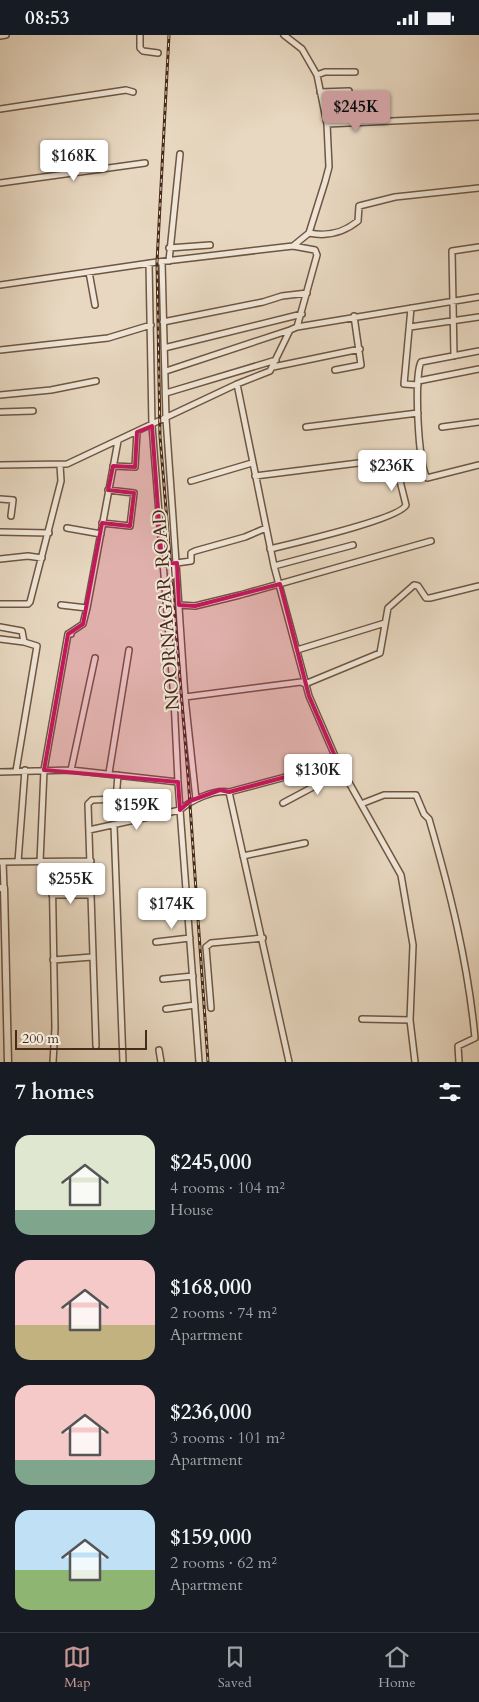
<!DOCTYPE html>
<html lang="en">
<head>
<meta charset="utf-8">
<style>
	body { margin:0; font-family:Cardo,serif; background:#242831; color:#f1f3f6; height:100vh; display:flex; flex-direction:column; font-size:19px; white-space:nowrap }
	* { box-sizing:border-box; margin:0 }
	p { font-size:16px; color:#9ea1a6 }
	.icon { flex:none; width:28px; height:28px; fill:none; stroke:currentColor; stroke-width:2; stroke-linecap:round; stroke-linejoin:round }
	.map { position:relative; height:1027px; overflow:hidden }
	.panel { display:flex; flex-direction:column; background:#171b24; flex:1 }
	.panel>* { flex:none }
	.scale { position:absolute; left:15px; bottom:12px; width:132px; box-sizing:border-box; padding-left:5px; border:2px solid #472b18; border-top:0; font-size:14px; line-height:18px; white-space:nowrap; color:#472b18; -webkit-text-stroke:4px #f0e6d7; paint-order:stroke }
	.price { position:absolute; translate:-50% -42px; padding:0 11px; border-radius:5px; background:#fff; color:#222; font-size:16px; line-height:32px; filter:drop-shadow(0 1px 2px #0008) }
	.price::after { content:''; position:absolute; left:50%; top:30px; width:15px; height:11px; margin-left:-8px; background:inherit; clip-path:polygon(0 0,100% 0,50% 100%) }
	.price.on { background:#c59692; color:#111 }
	ul { padding:0; list-style:none }
	li { display:flex; align-items:center; gap:15px; height:125px; padding:0 15px }
	li span { display:grid; place-items:center; flex:none; width:140px; height:100px; border-radius:15px; color:#555 }
	li>.icon { margin-inline-start:auto }
	span .icon { width:60px; height:60px; fill:#fffc; stroke-width:1 }
	li b { font-size:21px }
	h2 { display:flex; justify-content:space-between; align-items:center; height:60px; padding:0 15px; font-size:21px }
	.status { display:flex; justify-content:space-between; align-items:center; height:35px; padding:0 25px; background:#171b24; direction:ltr }
	.status svg { height:14px; fill:currentColor }
	.tab-bar { display:flex; justify-content:space-around; align-items:center; height:70px; border-top:1px solid #363941; background:#171b24; font-size:14px; color:#9ea1a6 }
	.tab-bar a { display:grid; justify-items:center; gap:2px }
	.tab-bar .on { color:#c59692 }
	.map>svg:first-child { display:block }
</style>
</head>
<body>
<div class="status"><b>08:53</b><svg viewBox="0 0 49 12"><path d="M0 12V9h3v3zM5 12V6h3v6zM10 12V3h3v9zM15 12V0h3v12zM26 1h20v11H26zM47 4h2v5h-2z"/></svg></div>
<div class="map">
<svg width="479" height="1027" viewBox="0 0 479 1027">
	<rect width="100%" height="100%" fill="#e8d8c1"/>
	<filter id="stains"><feTurbulence type="fractalNoise" baseFrequency=".004" numOctaves="4"/><feColorMatrix values="0 0 0 0 .2 0 0 0 0 .09 0 0 0 0 .02 0 0 0 .5 -.17"/></filter>
	<radialGradient id="worn" r=".72"><stop offset=".6" stop-color="#630" stop-opacity="0"/><stop offset="1" stop-color="#630" stop-opacity=".3"/></radialGradient>
	<g fill="none" stroke-linecap="round" stroke-linejoin="round">
		<defs>
			<path id="minor" d="M140 0V13L143 16 158 18
				M284 0 302 14 317 40 327 89 329 132 325 147 309 198 293 211
				M0 1 6 0
				M317 40 325 37H355
				M320 57 349 56
				M0 74 126 55 133 57
				M327 89 479 82
				M0 148 145 128
				M309 198C328 202 343 198 358 186L359 171 395 162 479 153
				M169 213 210 210
				M169 226 180 119
				M162 227 166 384 173 483 185 662 196 764
				M149 228 152 391 174 664 178 747
				M89 237 95 270
				M0 250 157 227 293 211 315 215 317 220 297 292
				M411 273 404 349 418 350
				M163 287 263 267 282 261 307 258
				M410 292 479 282
				M164 313 302 279
				M0 315 108 303 151 290
				M479 316 421 327C414 341 418 430 427 443L479 430
				M454 321 452 216 479 212
				M273 332 360 314
				M335 335 361 330 354 281
				M166 336 290 295
				M418 346 479 334
				M237 349 274 531 309 661 338 728 401 840 413 910 410 985 415 1027
				M166 358 276 325
				M0 360 51 355 96 346
				M0 377 33 376
				M306 392 418 378
				M442 392 479 387
				M0 430 67 429 237 349 270 336 290 295 297 292 479 262
				M113 431 135 432 137 397
				M255 441 422 420
				M191 446 252 428
				M0 464 13 465 11 481
				M102 488 130 491 134 458 108 455
				M67 493 101 499
				M0 497 49 498
				M270 514C290 509 400 484 406 470L394 422
				M0 524 28 521 42 523
				M162 530 191 526V518L195 516 245 502 266 493
				M274 531 353 510
				M0 569H28L30 567 61 446 60 430
				M61 570 87 573 118 406
				M179 570 195 571 240 560 431 506
				M0 592 22 596 24 607
				M71 599H68L83 589 87 573
				M0 604 24 607 37 611 16 736
				M297 615 385 588
				M185 662 301 647 305 649 380 618 388 573 414 550 418 551 426 563H430L479 551
				M71 735 95 623
				M0 737 71 735 178 747 180 775 89 795
				M109 738 129 615
				M229 757 289 1027
				M283 768 343 736
				M361 769 384 760H416L424 779 429 784C450 856 468 928 475 1003L458 1011 459 1027
				M114 791 123 1027
				M243 821 305 808
				M0 827 91 826
				M3 827 4 853
				M18 827 25 735
				M40 827 44 735 68 599
				M52 827 55 993 53 1027
				M52 860H91
				M163 864H187
				M156 907 190 903
				M53 925 92 922
				M163 944 193 941
				M211 973 206 912 211 908 263 903
				M166 974 195 970
				M362 984 410 985
				M96 1011 88 769 92 765 116 764 118 740
				M159 1015 161 1027
				M199 1027 180 775C191 765 215 754 229 757L338 728"/>
			<path id="tertiary" d="M0 853H4L8 1027"/>
		</defs>
		<use href="#minor" stroke="#6f5642" stroke-width="8"/>
		<use href="#tertiary" stroke="#6f5642" stroke-width="9"/>
		<use href="#minor" stroke="#f0e6d7" stroke-width="5"/>
		<use href="#tertiary" stroke="#f0e6d7" stroke-width="6"/>
		<defs>
			<path id="rail" d="M169 0 157 227 160 401 188 741 208 1027"/>
		</defs>
		<use href="#rail" stroke="#472b18" stroke-width="3"/>
		<use href="#rail" stroke="#f0e6d7" stroke-width="1" stroke-dasharray="4" stroke-linecap="butt"/>
	</g>
	<path fill="#c2185b" fill-opacity="0.2" stroke="#c2185b" stroke-width="4" stroke-linejoin="round" d="M152 391 162 529 177 528 179 570 195 571 280 549 309 661 338 728 229 757 220 755 190 766 180 775 178 747 44 735 68 599 83 589 102 488 130 491 134 458 108 455 113 431 135 432 137 397Z"/>
	<g text-anchor="middle" stroke-width="4" stroke-linejoin="round" paint-order="stroke">
		<g font-size="19" fill="#472b18" stroke="#f0e6d7">
			<text transform="translate(165 575) rotate(-94)" y="7">NOORNAGAR_ROAD</text>
		</g>
	</g>
	<rect width="100%" height="100%" filter="url(#stains)"/>
	<rect width="100%" height="100%" fill="url(#worn)"/>
</svg>
<div class="scale">200 m</div>
<b class="price on" style="left:356px;top:98px">$245K</b>
<b class="price" style="left:74px;top:147px">$168K</b>
<b class="price" style="left:392px;top:457px">$236K</b>
<b class="price" style="left:318px;top:761px">$130K</b>
<b class="price" style="left:137px;top:796px">$159K</b>
<b class="price" style="left:71px;top:870px">$255K</b>
<b class="price" style="left:172px;top:895px">$174K</b>
</div>
<section class="panel">
<h2>7 homes<svg class="icon" aria-label="filters" viewBox="0 0 24 24"><path d="M4 7h16M4 17h16"/><circle cx="9" cy="7" r="2"/><circle cx="15" cy="17" r="2"/></svg></h2>
<ul>
<li><span style="background:linear-gradient(#dfe7d0 75%,#7fa58c 0)"><svg class="icon" aria-label="home" viewBox="0 0 24 24"><path d="M3 11l9-7 9 7M6 9v11h12V9"/></svg></span><div><b>$245,000</b><p>4 rooms · 104 m²</p><p>House</p></div></li>
<li><span style="background:linear-gradient(#f6c9c9 65%,#c2b280 0)"><svg class="icon" aria-label="home" viewBox="0 0 24 24"><path d="M3 11l9-7 9 7M6 9v11h12V9"/></svg></span><div><b>$168,000</b><p>2 rooms · 74 m²</p><p>Apartment</p></div></li>
<li><span style="background:linear-gradient(#f6c9c9 75%,#7fa58c 0)"><svg class="icon" aria-label="home" viewBox="0 0 24 24"><path d="M3 11l9-7 9 7M6 9v11h12V9"/></svg></span><div><b>$236,000</b><p>3 rooms · 101 m²</p><p>Apartment</p></div></li>
<li><span style="background:linear-gradient(#bfe0f5 60%,#8fb573 0)"><svg class="icon" aria-label="home" viewBox="0 0 24 24"><path d="M3 11l9-7 9 7M6 9v11h12V9"/></svg></span><div><b>$159,000</b><p>2 rooms · 62 m²</p><p>Apartment</p></div></li>
</ul>
</section>
<nav class="tab-bar">
<a class="on"><svg class="icon" aria-label="map" viewBox="0 0 24 24"><path d="M3 6l6-2 6 2 6-2v14l-6 2-6-2-6 2zM9 4v14M15 6v14"/></svg>Map</a>
<a><svg class="icon" aria-label="saved" viewBox="0 0 24 24"><path d="M7 4h10v16l-5-4-5 4z"/></svg>Saved</a>
<a><svg class="icon" aria-label="home" viewBox="0 0 24 24"><path d="M3 11l9-7 9 7M6 9v11h12V9"/></svg>Home</a>
</nav>
</body>
</html>
